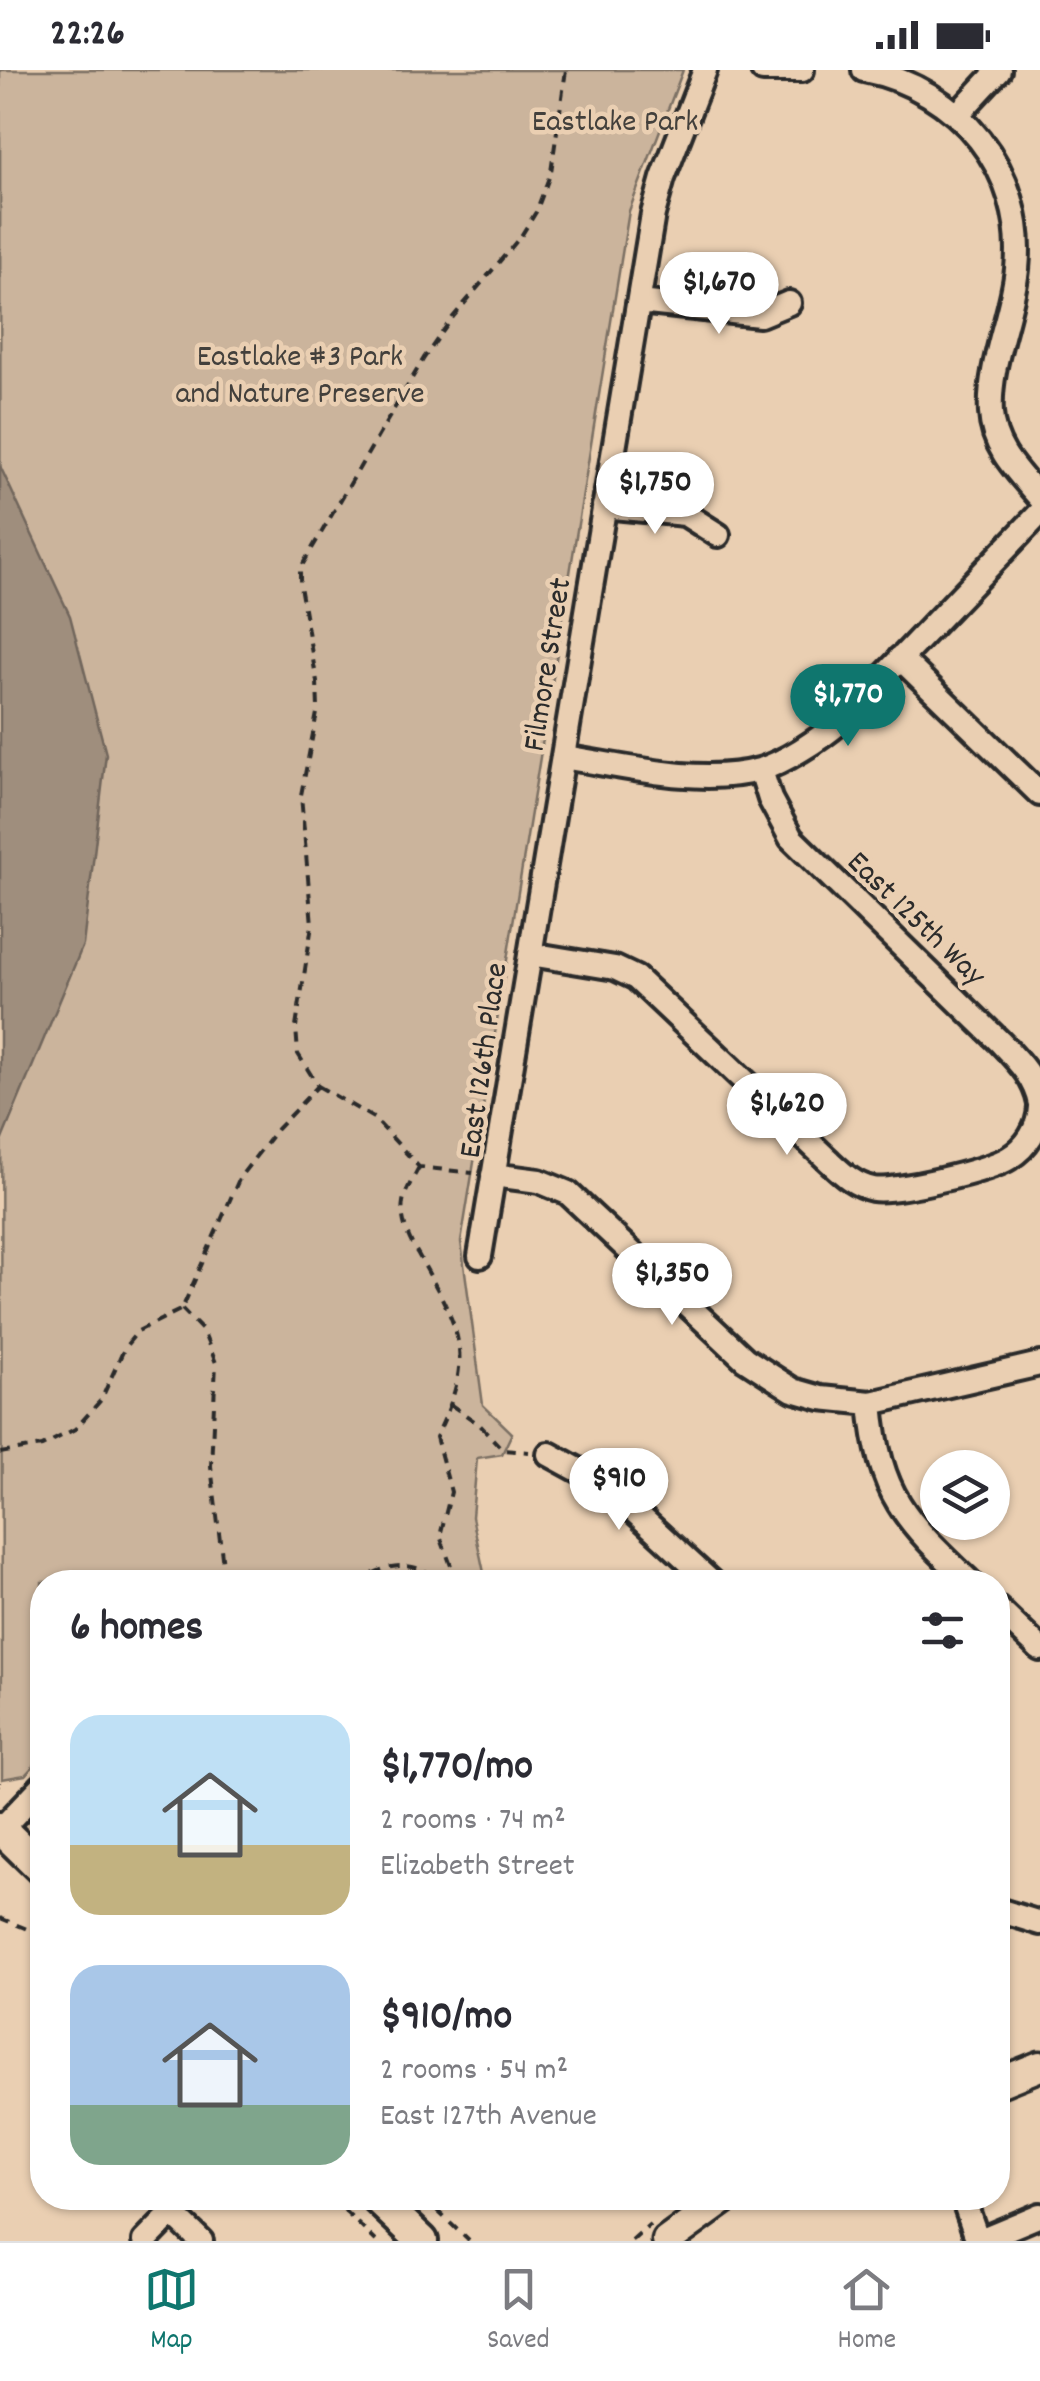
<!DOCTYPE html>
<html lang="en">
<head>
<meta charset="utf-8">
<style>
	body { margin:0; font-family:Dekko,sans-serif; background:#f7f7f7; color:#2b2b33; height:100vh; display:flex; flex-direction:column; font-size:38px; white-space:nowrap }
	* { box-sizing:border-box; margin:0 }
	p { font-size:32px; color:#7c7c81 }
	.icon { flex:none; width:55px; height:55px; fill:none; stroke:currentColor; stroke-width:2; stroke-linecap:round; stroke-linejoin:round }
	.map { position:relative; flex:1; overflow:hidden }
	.details { position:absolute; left:30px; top:1500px; width:980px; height:640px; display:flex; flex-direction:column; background:#fff; border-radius:40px; box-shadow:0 2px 8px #0004 }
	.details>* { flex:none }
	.controls { position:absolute; left:920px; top:1380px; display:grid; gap:20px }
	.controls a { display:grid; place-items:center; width:90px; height:90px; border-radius:50%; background:#fff; box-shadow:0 2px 8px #0004; font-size:50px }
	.price { position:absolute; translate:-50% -85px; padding:0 22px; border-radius:35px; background:#fff; color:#222; font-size:32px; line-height:65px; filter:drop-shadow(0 2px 5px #0008) }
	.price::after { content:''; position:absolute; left:50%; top:60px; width:30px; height:22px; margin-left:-15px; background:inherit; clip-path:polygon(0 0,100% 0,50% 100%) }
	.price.active { background:#0f766e; color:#fff }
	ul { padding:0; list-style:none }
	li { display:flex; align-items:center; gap:30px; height:250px; padding:0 40px }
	li span { display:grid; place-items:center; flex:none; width:280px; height:200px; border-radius:30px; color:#555 }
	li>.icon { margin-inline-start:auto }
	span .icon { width:120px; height:120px; fill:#fffc; stroke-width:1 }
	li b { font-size:42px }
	h2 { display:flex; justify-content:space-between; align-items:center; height:120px; padding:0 40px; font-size:42px }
	.status { display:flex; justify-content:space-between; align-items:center; height:70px; padding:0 50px; background:#fff; direction:ltr }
	.status svg { height:28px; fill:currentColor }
	.tab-bar { display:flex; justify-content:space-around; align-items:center; height:140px; border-top:2px solid #e1e1e2; background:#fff; font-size:28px; color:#7c7c81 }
	.tab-bar a { display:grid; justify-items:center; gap:5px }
	.tab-bar .active { color:#0f766e }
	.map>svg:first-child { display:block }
</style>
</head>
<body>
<div class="status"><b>22:26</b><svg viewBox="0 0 49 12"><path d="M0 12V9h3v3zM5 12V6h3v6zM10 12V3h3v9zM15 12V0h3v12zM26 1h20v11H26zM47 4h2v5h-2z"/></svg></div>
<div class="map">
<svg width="1040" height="2171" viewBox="0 0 1040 2171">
	<rect width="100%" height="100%" fill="#eacfb2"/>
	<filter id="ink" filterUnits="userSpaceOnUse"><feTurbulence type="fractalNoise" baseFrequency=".01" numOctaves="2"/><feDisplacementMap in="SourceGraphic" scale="20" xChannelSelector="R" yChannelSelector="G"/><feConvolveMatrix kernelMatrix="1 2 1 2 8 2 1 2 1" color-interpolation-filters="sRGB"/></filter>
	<g filter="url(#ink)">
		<path fill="#cbb49c" stroke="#7b7064" stroke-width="2.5" d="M0 0H683L629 141 461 1172 483 1335 512 1363 502 1384 477 1388 472 1447 486 1512H42V1687L25 1705 2 1709Z"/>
		<path fill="#9f8e7d" stroke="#71665c" stroke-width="2.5" d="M0 396 70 546 106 684 83 875 0 1074Z"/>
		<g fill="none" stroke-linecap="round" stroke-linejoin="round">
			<defs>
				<path id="minor" d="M763 0H802
					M864 0C958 18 1027 101 1017 199 1012 247 988 294 991 343 993 379 1018 402 1040 428
					M958 44 999 0
					M639 232 760 245 789 233
					M604 436 685 444 718 465
					M900 588 1040 724
					M563 687C623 696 700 716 759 700 784 693 820 669 840 652L1040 443
					M761 700 770 729 791 768 999 971C1017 990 1035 1007 1040 1034
					M530 884 615 898 636 908 828 1090C842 1103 854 1115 873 1119 894 1123 991 1100 1009 1088 1027 1077 1039 1058 1040 1037
					M493 1105 539 1111 568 1123 745 1289 793 1320 821 1328 871 1333 1040 1294
					M480 1186 653 144 663 108 705 0
					M871 1333C879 1426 906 1451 970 1512
					M549 1384 606 1415 711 1512
					M998 1539 1040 1579
					M0 1760 42 1716
					M998 1840 1040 1853
					M963 2128 978 2171 1040 2145
					M172 2143 201 2171
					M145 2171 187 2128"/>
				<path id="tertiary" d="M998 2013 1040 1996
					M667 2171 726 2128"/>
				<path id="secondary" d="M0 1758 42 1799
					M377 2128 422 2171"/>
			</defs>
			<use href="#minor" stroke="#2b2b2b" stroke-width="30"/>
			<use href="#tertiary" stroke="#2b2b2b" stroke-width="35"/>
			<use href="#secondary" stroke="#2b2b2b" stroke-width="38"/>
			<path stroke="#2b2b2b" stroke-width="4" stroke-dasharray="10 8" stroke-linecap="butt" d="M318 1016 375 1049 419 1097 473 1103
				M419 1097C414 1107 405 1121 403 1132 400 1150 409 1170 418 1184 460 1260 477 1283 436 1367L451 1422 440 1466 457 1512
				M182 1239 203 1261 216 1293 211 1396 225 1512
				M451 1335 480 1355 503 1380 529 1382
				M0 1383 42 1376 75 1359 101 1330 125 1277 138 1261 182 1239 240 1107 277 1059 318 1016 298 984 296 957 312 855 301 725 318 638 317 612 300 516V499L424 288 453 247 521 166 536 142 551 102 566 0
				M357 1512C395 1490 409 1491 448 1512
				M0 1714H1
				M0 1848 42 1865
				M331 2128 376 2171
				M424 2128 469 2171
				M632 2171 650 2155"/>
			<use href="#minor" stroke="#eacfb2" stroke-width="22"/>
			<use href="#tertiary" stroke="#eacfb2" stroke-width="28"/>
			<use href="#secondary" stroke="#eacfb2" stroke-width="30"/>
		</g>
	</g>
	<g text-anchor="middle" stroke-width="9" stroke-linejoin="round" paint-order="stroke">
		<g font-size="32" fill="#43403c" stroke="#eacfb2">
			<text x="615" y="60">Eastlake Park</text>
			<text x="300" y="295">Eastlake #3 Park<tspan x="300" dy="37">and Nature Preserve</tspan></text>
		</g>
		<g font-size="32" fill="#2b2b2b" stroke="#eacfb2">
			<text transform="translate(545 594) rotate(-81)" y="11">Filmore Street</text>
			<text transform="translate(918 847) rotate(44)" y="11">East 125th Way</text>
			<text transform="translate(481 990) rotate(-82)" y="11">East 126th Place</text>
		</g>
	</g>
</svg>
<div class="controls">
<a><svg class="icon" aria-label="layers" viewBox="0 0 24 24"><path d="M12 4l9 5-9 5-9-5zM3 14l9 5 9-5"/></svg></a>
</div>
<b class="price" style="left:719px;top:267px">$1,670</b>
<b class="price" style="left:655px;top:467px">$1,750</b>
<b class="price active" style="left:848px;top:679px">$1,770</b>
<b class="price" style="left:787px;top:1088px">$1,620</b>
<b class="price" style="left:672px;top:1258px">$1,350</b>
<b class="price" style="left:619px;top:1463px">$910</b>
<section class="details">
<h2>6 homes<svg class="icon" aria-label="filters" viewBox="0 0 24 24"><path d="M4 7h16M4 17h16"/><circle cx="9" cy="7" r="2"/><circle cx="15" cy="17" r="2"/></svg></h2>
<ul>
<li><span style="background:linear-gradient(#bfe0f5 65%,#c2b280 0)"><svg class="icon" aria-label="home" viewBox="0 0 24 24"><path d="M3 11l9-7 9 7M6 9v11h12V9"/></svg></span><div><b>$1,770/mo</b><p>2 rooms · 74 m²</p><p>Elizabeth Street</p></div></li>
<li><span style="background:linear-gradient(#a9c7e8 70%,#7fa58c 0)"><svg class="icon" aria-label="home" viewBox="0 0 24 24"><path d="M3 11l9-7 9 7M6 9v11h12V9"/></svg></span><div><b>$910/mo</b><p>2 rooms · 54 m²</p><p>East 127th Avenue</p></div></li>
</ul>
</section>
</div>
<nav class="tab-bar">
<a class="active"><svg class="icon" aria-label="map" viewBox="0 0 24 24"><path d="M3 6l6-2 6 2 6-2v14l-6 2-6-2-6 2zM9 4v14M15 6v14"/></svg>Map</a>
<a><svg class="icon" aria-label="saved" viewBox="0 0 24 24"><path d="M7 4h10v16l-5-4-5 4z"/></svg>Saved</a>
<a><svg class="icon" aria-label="home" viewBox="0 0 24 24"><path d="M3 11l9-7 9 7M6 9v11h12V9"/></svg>Home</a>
</nav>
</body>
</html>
